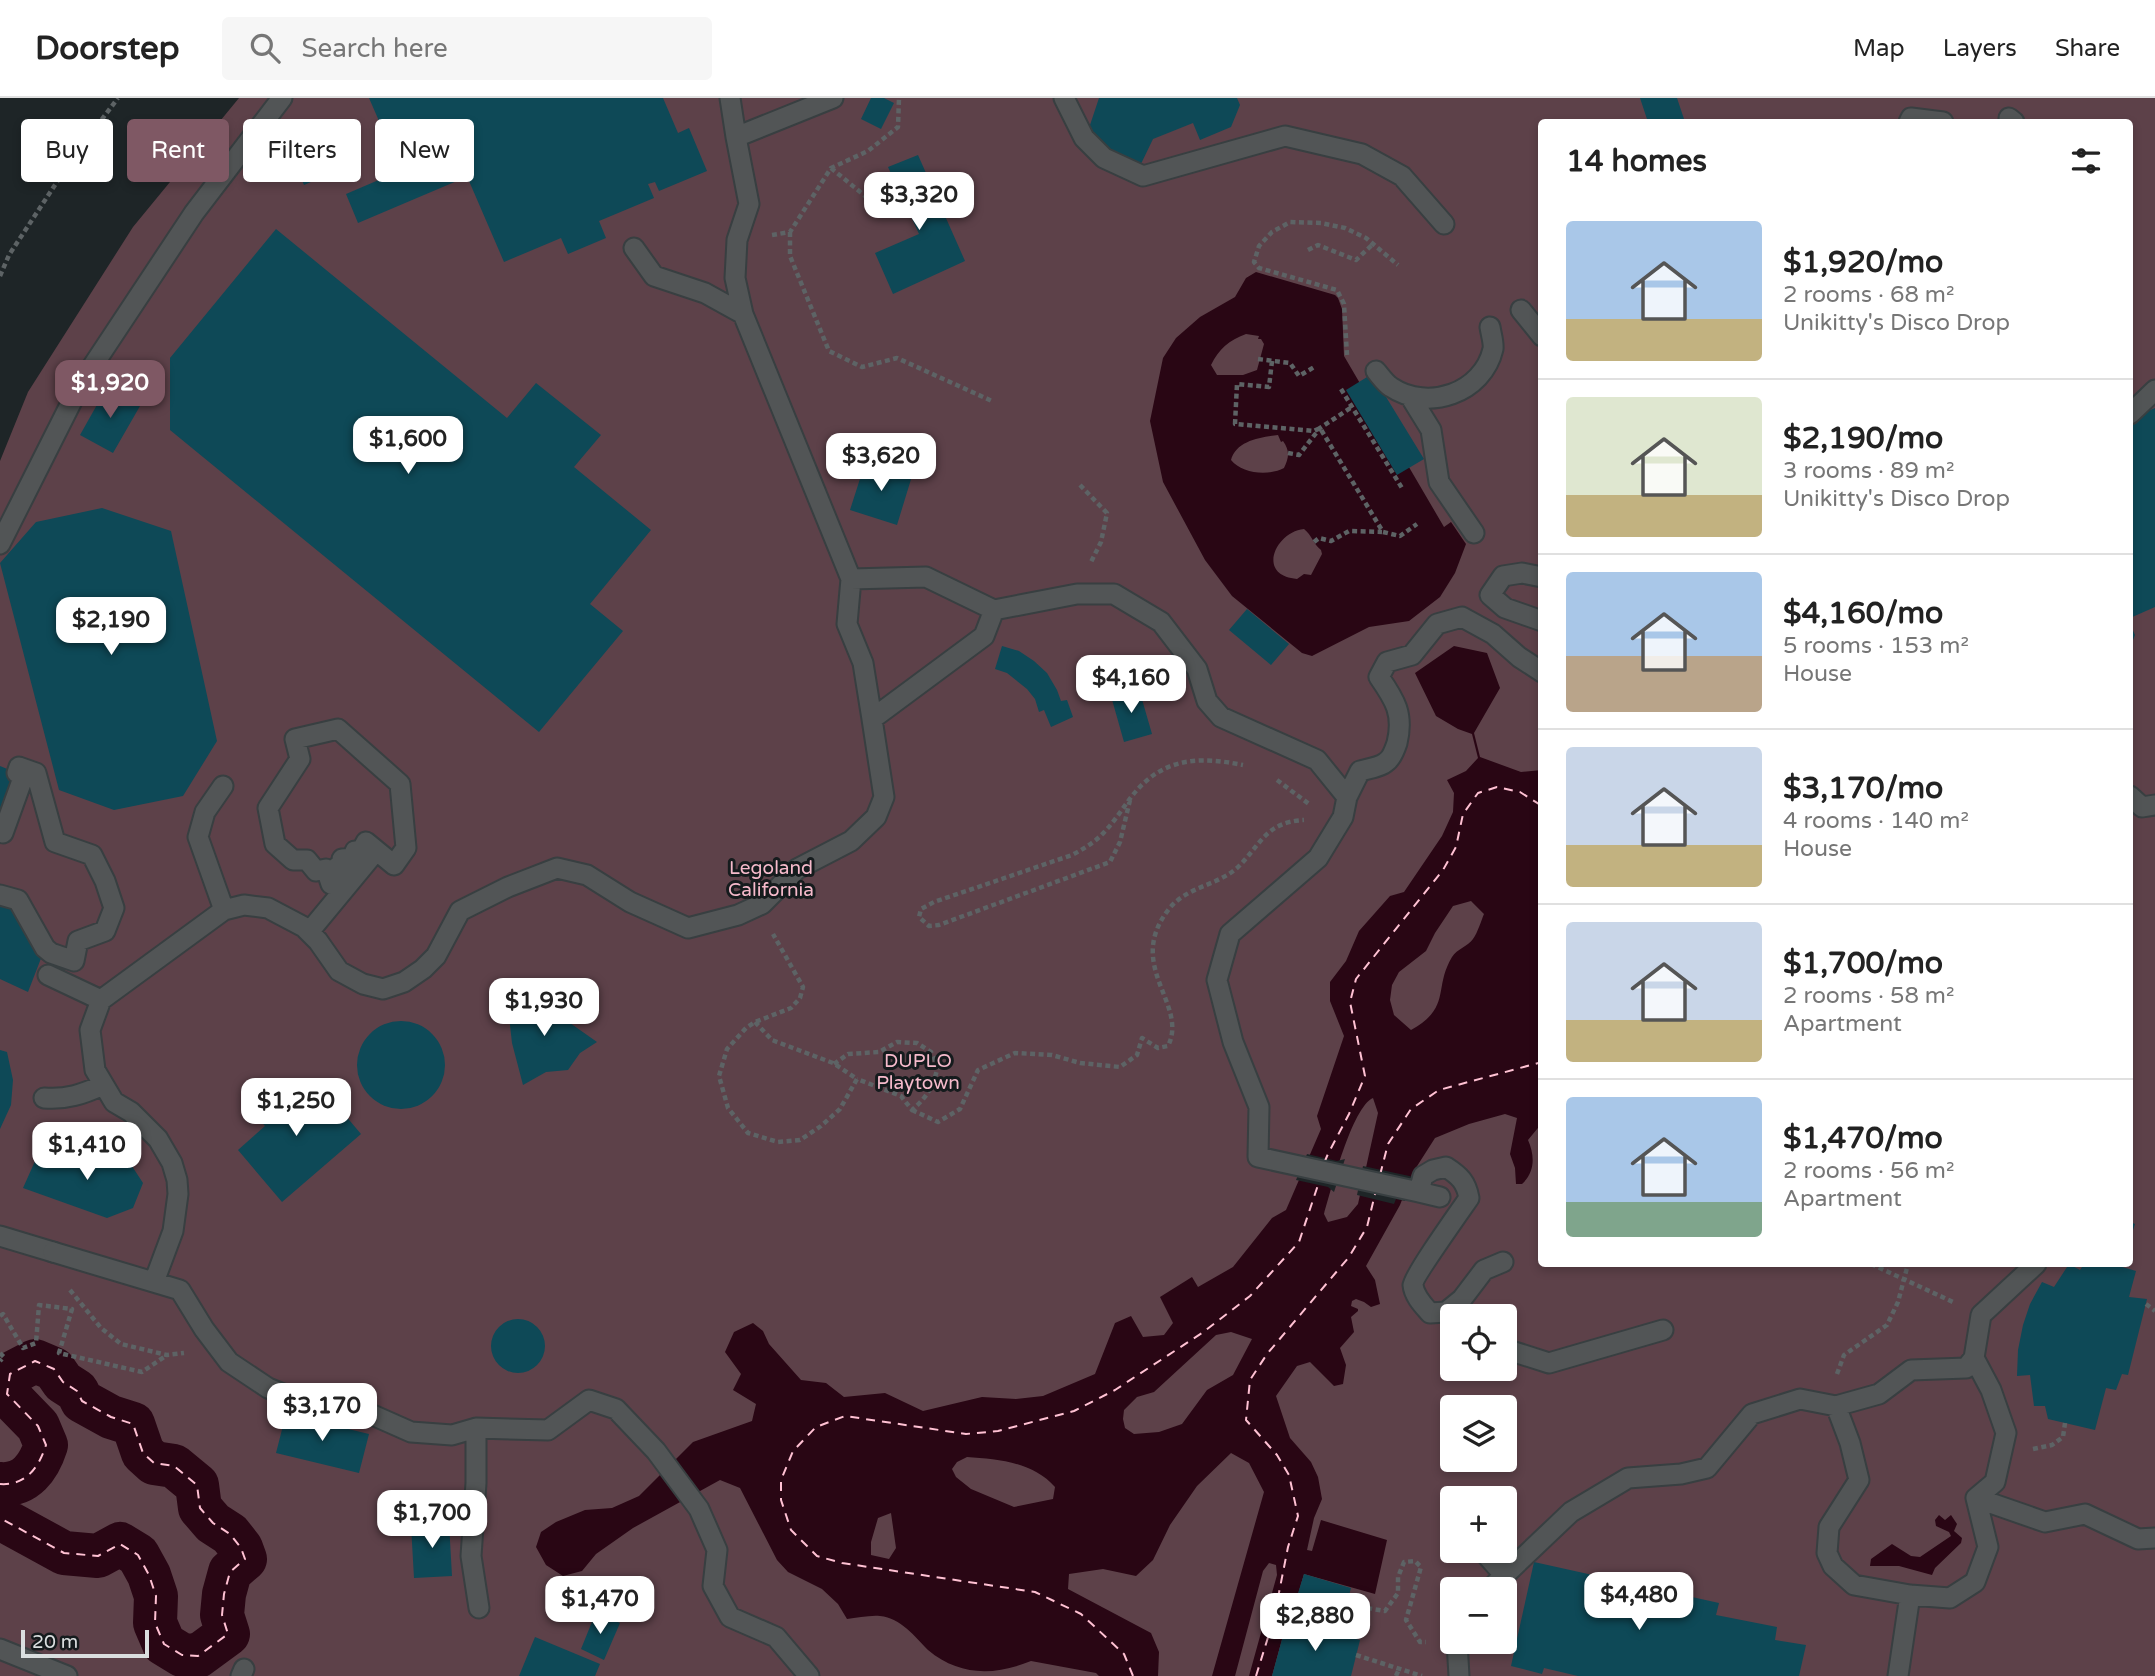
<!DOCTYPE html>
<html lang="en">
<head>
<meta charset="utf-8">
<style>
	body { margin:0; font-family:"Varela Round",sans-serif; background:#f6f6f6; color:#222; height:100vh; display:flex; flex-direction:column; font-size:26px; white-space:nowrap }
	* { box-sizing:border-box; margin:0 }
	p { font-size:23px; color:#767676 }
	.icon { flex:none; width:38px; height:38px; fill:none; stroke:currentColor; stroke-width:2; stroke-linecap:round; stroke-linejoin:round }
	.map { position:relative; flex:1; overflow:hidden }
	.sheet { position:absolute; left:1538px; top:21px; width:595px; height:1148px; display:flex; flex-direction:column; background:#fff; border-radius:7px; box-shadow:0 4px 10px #0003 }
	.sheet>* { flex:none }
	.banner { position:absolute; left:21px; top:21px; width:665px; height:63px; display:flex; gap:14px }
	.tools { position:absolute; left:1440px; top:1206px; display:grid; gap:14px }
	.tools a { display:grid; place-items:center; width:77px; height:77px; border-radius:7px; background:#fff; box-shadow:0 4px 10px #0003; font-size:35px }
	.scale { position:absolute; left:21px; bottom:18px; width:128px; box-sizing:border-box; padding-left:7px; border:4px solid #dadedf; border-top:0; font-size:19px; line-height:24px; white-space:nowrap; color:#dadedf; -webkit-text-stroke:5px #151b1d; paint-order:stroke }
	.price { position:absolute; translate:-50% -60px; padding:0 16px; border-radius:14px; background:#fff; color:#222; font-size:23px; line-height:46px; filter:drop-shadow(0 2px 4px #0008) }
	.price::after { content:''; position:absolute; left:50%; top:42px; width:21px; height:16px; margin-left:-10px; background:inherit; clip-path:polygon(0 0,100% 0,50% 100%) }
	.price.on { background:#7f5864; color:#fff }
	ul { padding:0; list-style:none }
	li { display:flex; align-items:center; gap:21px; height:175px; padding:0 28px }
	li+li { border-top:2px solid #e0e0e0 }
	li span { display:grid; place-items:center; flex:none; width:196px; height:140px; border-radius:7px; color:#555 }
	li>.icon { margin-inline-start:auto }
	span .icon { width:84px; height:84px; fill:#fffc; stroke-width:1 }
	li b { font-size:30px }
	h2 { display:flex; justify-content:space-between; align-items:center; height:84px; padding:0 28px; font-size:30px }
	.pill { padding:0 24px; border-radius:7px; background:#fff; box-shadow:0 4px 10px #0003; font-size:24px; line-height:63px }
	.pill.on { background:#7f5864; color:#fff }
	header { display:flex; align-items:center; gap:42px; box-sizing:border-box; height:98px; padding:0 35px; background:#fff; border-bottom:2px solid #e0e0e0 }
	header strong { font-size:33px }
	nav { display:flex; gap:38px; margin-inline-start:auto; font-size:24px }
	.search { width:490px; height:63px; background:#f6f6f6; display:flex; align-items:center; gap:18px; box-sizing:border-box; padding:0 24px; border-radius:7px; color:#767676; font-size:26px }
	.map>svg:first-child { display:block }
</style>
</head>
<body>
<header>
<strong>Doorstep</strong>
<div class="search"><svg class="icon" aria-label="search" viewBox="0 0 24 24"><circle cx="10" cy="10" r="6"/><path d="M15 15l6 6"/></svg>Search here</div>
<nav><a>Map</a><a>Layers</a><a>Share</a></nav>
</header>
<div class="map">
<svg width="2155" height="1578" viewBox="0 0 2155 1578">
	<rect width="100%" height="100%" fill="#1e2527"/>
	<path fill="#5d4149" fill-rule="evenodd" d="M239 0H2155V1578H0V363L28 294 133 129ZM1542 24H2130V1166H1542ZM1452 1218H1505V1270H1452ZM1452 1309H1505V1362H1452ZM1452 1400H1505V1452H1452ZM1452 1491H1505V1544H1452Z"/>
	<path fill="#290614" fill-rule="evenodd" d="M1256 174 1335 197 1338 200 1342 211 1344 258 1444 429 1451 424 1466 446 1455 475 1440 499 1409 523 1369 529 1312 558 1302 555 1232 498 1205 462 1163 384 1150 323 1163 260 1176 240 1200 219 1235 199 1246 180ZM1246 236 1259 238 1258 241H1261L1264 246 1257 272 1243 277H1217L1211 267C1219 251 1229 242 1246 236ZM1278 337 1281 344 1283 343C1290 353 1289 359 1284 370 1269 378 1242 376 1231 362 1236 343 1260 339 1278 337ZM1304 431C1312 437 1313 446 1321 452L1322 456 1311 477 1304 476 1297 481C1256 478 1275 434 1304 431Z
		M1454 548 1487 555 1500 590 1474 635 1480 659 1521 674 1542 672V1025L1528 1042C1535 1058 1535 1074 1522 1086H1516L1515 1070 1510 1056 1517 1020 1505 1016 1469 1026 1435 1040 1412 1076 1400 1107 1366 1168 1375 1182 1380 1206 1371 1209 1364 1204 1356 1201 1352 1203 1351 1208 1358 1211V1213L1351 1219 1354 1234 1340 1250 1346 1267 1343 1286 1334 1288 1310 1264 1297 1268 1276 1298 1290 1340 1311 1364 1318 1379 1322 1401 1314 1420 1307 1452 1312 1453 1321 1422 1387 1442 1375 1496 1304 1476 1290 1523H1287L1272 1578H1249L1277 1477 1276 1467 1269 1465 1263 1473 1235 1578H1212L1264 1394 1249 1365 1231 1355 1197 1388 1170 1427 1153 1462 1136 1478 1103 1471 1069 1476 1068 1491 1151 1535 1159 1554 1158 1578H1099L1096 1575 1031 1563C994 1578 959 1578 928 1552 914 1538 901 1520 880 1518 870 1517 857 1520 847 1521L838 1506 822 1491 788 1474 777 1462 740 1390 720 1382 633 1430 596 1456 582 1473 563 1478 546 1467 536 1449 541 1434 556 1424 585 1412 612 1410 639 1398 693 1344 752 1323 756 1306 733 1292 741 1276 725 1254 734 1234 753 1225 763 1233 769 1246 801 1282 826 1285 844 1299 885 1295 923 1313 982 1299 1016 1301 1043 1298 1095 1276 1115 1225 1131 1218 1143 1239 1164 1237 1173 1225 1160 1199 1192 1179 1198 1189 1233 1169 1272 1120 1286 1112 1321 1031 1317 1018 1344 938 1330 903V884L1346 863 1359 833 1390 798 1404 794 1442 738 1453 714 1454 695 1447 682 1466 673 1478 660 1472 636 1458 631 1436 618 1415 575ZM1471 803 1484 816C1481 823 1478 834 1473 841 1468 848 1457 851 1452 859 1433 891 1452 909 1411 932L1394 917 1390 902 1392 887 1399 874 1426 853 1435 835 1453 808ZM1373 1000 1378 1015 1358 1106 1347 1119 1328 1124 1324 1116C1331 1092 1352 1009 1373 1000ZM1231 1234 1252 1241 1233 1277 1207 1292 1182 1326 1159 1334 1134 1336 1125 1330 1123 1321 1124 1312 1137 1299 1154 1294 1216 1237ZM967 1359C998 1361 1033 1364 1055 1389L1053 1401 1014 1409 971 1391 956 1379 952 1371 957 1364ZM891 1415 896 1450 889 1461 871 1457V1444L878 1420Z
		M1939 1417 1945 1422 1951 1417 1957 1426 1954 1433 1962 1440 1961 1445 1935 1470 1932 1477 1899 1468H1870L1871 1461 1892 1446 1911 1458 1920 1459 1951 1438 1949 1434 1936 1428 1935 1422Z"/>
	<path fill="#1e2527" d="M1307 1056 1337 1063 1345 1061 1334 1094 1328 1089 1296 1082Z
		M1363 1068 1414 1079 1405 1103 1396 1101 1394 1106 1357 1097Z"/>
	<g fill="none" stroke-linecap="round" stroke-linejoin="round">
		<path stroke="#290614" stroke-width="44" d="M0 1386C26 1388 39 1369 46 1347L38 1328 7 1296 10 1276 35 1263 54 1271 63 1284 77 1293 82 1303 111 1319 133 1326 143 1355 154 1365 174 1368 197 1387 200 1410 213 1425 230 1436 241 1450 245 1461 230 1474 224 1496 222 1517 228 1536 198 1558 182 1557 164 1546 155 1525 156 1498 149 1477 138 1457 120 1446 98 1458 64 1455 0 1420"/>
		<path stroke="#ffc1d3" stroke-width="2" stroke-dasharray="9 7" stroke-linecap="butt" d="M1324 1065 1328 1056 1349 1016 1365 978 1350 904 1356 881 1443 772 1456 749 1463 716 1478 695 1497 689 1520 694 1542 708
			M1380 1077 1388 1046 1411 1011 1439 992 1542 964
			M0 1386C26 1388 39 1369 46 1347L38 1328 7 1296 10 1276 35 1263 54 1271 63 1284 77 1293 82 1303 111 1319 133 1326 143 1355 154 1365 174 1368 197 1387 200 1410 213 1425 230 1436 241 1450 245 1461 230 1474 224 1496 222 1517 228 1536 198 1558 182 1557 164 1546 155 1525 156 1498 149 1477 138 1457 120 1446 98 1458 64 1455 0 1420
			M1133 1578 1124 1556 1081 1516 1035 1494 842 1465 817 1458 791 1432 781 1402V1382L793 1353 816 1329 845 1318 966 1336 998 1333 1074 1313 1115 1292 1202 1235 1250 1198 1299 1144 1320 1081
			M1256 1578 1274 1520 1288 1449 1298 1418 1289 1377 1277 1357 1246 1322 1250 1282 1267 1256 1349 1159 1367 1129 1376 1092"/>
	</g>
	<path fill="#0e4957" d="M369 0H663L678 35 689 30 707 73 659 93 655 84 648 86 654 100 599 123 606 140 568 156 561 140 504 164 447 32 393 55Z
		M871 0H884L894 5 881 31 861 21Z
		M1099 0H1237L1240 7 1231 29 1200 42 1193 25 1153 41 1140 68 1104 50 1090 34V27Z
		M1640 0H1677L1685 24H1648Z
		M345 24 361 62 304 87 287 48Z
		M451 51 464 80 358 125 346 96Z
		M918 57 965 163 893 196 875 155 919 136 888 69Z
		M276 131 507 320 536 285 601 337 574 369 651 432 590 506 623 533 539 634 170 332V260Z
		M1372 276 1424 361 1397 377 1346 292Z
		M107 289 140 308 113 355 80 337Z
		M2155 310V509L2130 520V327L2141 316Z
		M866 362 912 378 897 427 850 412Z
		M102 410 171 433 217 643 183 698 114 712 59 692 0 465 36 424Z
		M1247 511 1289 546 1271 567 1229 532Z
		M2130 526 2135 537 2130 549Z
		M1002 548 1019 553 1034 563 1047 575 1057 592 1061 603 1067 602 1073 619 1051 629 1044 612 1039 614 1035 601 1027 591 1007 575 995 571Z
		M1139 591 1152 636 1124 644 1111 598Z
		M0 668 17 675 0 734Z
		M0 797 18 802 45 850 28 894 0 881Z
		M543 891 560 918 597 944 580 955 568 972 546 974 523 987 512 945 508 909Z
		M357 967a44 44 0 1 1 88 0a44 44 0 1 1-88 0Z
		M0 952 7 954 13 982 11 1007 0 1031Z
		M317 984 361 1036 282 1104 238 1052 265 1028 249 1010 255 1004 250 999 260 991 266 997 274 990 289 1007Z
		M103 1051 126 1059 143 1085 133 1110 107 1120 23 1090 40 1052 79 1065Z
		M2130 1124 2135 1126 2130 1141Z
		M2069 1166 2080 1172 2084 1166H2112L2136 1173 2129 1199 2147 1201 2128 1277 2122 1276 2116 1292 2106 1290 2095 1332 2048 1321 2045 1308H2034L2030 1277 2017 1278 2018 1252 2023 1227 2030 1206 2042 1184 2054 1189Z
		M491 1248a27 27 0 1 1 54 0a27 27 0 1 1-54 0Z
		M286 1316 369 1336 359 1375 276 1355Z
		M449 1425 452 1478 414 1480 411 1427Z
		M1534 1464 1719 1505 1716 1517 1777 1529 1775 1542 1806 1547 1799 1578H1578L1544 1570 1542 1576 1511 1568Z
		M1304 1476 1351 1490 1339 1535 1290 1521Z
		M596 1514 620 1525 604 1562 581 1551Z
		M1287 1523 1360 1542 1351 1578H1272Z
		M535 1539 600 1566 595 1578H519Z"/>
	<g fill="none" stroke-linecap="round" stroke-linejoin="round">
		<defs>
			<path id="service" d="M2130 316 2155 292
				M0 446 73 301 90 272 194 115 282 0
				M0 1138 53 1154
				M0 1551 67 1578
				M241 1578 244 1571"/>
			<path id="pedestrian" d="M730 0 736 39
				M833 0 736 39 749 106 737 142 735 180 743 216 851 481 926 479 994 512 1077 496H1114L1161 524 1197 571 1207 603 1221 619 1317 662 1347 699 1343 719 1318 760 1230 836 1217 882 1233 944 1259 1009 1258 1059 1419 1094 1423 1078 1433 1072 1446 1069C1460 1078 1466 1084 1469 1100 1460 1113 1413 1179 1413 1187 1414 1198 1423 1207 1430 1215L1446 1214 1462 1201 1484 1172 1503 1164
				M1064 0 1084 40 1104 60 1143 78 1285 38 1362 56 1402 78 1444 126
				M2009 20 2014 24
				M1909 24 1911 20 1943 24
				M634 150 654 178 705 195 743 216
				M1521 212 1542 238
				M1376 273C1381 279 1386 286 1391 289 1428 314 1483 295 1493 251 1494 245 1491 236 1490 229
				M1410 298 1431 332 1439 384 1474 435
				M1542 479 1522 475 1503 478 1490 497 1505 510 1542 523
				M851 481 847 526 863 565 872 621
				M338 631 400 686 406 750 394 767 366 744 361 753H355L353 760 342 761 346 769H337L338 778 331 786 326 771 316 773 307 762H293L275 746 268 710 300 661 295 641Z
				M223 688 205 714 198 739 224 812
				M2130 698 2142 709 2155 707
				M1347 699 1360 673C1367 671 1381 669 1386 664 1391 661 1395 651 1397 645 1404 616 1395 602 1379 579L1387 564 1412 557 1437 526 1462 519 1493 536 1519 559 1542 574
				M0 734 3 735 24 677 17 675 19 669 36 675 55 744 92 757 105 783 114 810 105 833 78 843 74 863 51 855 45 850 18 802 0 797
				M309 834 376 753
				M48 877 101 902
				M44 1000C66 1002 83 996 103 987
				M1419 1094 1440 1099
				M53 1154 180 1192 204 1231 229 1264 268 1290 312 1308 350 1307 411 1334 452 1337 476 1330 548 1332 589 1302 616 1311 656 1353 699 1411 717 1452 713 1488 730 1519 776 1539 809 1578
				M154 1184 173 1133 178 1096 177 1082 172 1065 158 1041 131 1014 114 1004 95 972 90 932 101 902 224 812 244 807 268 810 304 829 318 843 339 873 363 886 383 891 404 884 423 871 436 858 460 813 508 789 557 770 587 777 630 804 688 830 738 817 762 806 797 771 851 743 876 719 884 699 872 621 984 538 994 512
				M1505 1251 1549 1265 1663 1232
				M1836 1308 1850 1345 1859 1382 1829 1429 1827 1455 1833 1468 1854 1487 1910 1497 1950 1500 1975 1484 1988 1449 1976 1400 1995 1384 2006 1335 1991 1292 1974 1260
				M476 1330V1385L471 1458 479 1510
				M1976 1400 2045 1424 2085 1416 2138 1441 2155 1440
				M1482 1452 1504 1477
				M1490 1491 1571 1414 1628 1380 1681 1376 1707 1370 1752 1316 1800 1301 1836 1308 1879 1296 1911 1272 1966 1270 1974 1260 1981 1217 2036 1166
				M1457 1544 1459 1578
				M1898 1578 1910 1497"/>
		</defs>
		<use href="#service" stroke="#383f41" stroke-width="23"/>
		<use href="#pedestrian" stroke="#383f41" stroke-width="23"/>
		<path stroke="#5d6365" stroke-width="4.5" stroke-dasharray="5 3.5" stroke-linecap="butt" d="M831 70 876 107
			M790 134V158L829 253 862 269 897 260 992 303
			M772 137 790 134 831 70 868 53 898 29 899 0
			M1308 152 1318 147 1356 162 1373 146
			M0 178 9 157 74 58 118 0
			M1347 257 1344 206 1337 192 1259 170 1254 164 1259 148 1272 134 1290 124 1321 125 1345 130 1366 140 1398 167
			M1258 261 1290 265 1299 278 1316 268
			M1272 263 1269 289 1237 286 1235 326 1314 333 1320 330 1383 434 1400 438 1417 426
			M1341 291 1402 390
			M1288 355 1299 357 1320 330 1352 309
			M1080 387 1107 415 1101 444 1090 466
			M1314 444 1319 440 1331 443 1349 433 1382 434
			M1277 682 1309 706
			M1130 702 1120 744 1110 764 939 827 929 828 919 819 921 811 934 804 1072 757C1085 750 1097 743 1107 731 1120 717 1130 697 1145 684 1174 658 1207 660 1243 667
			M755 924 772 942 833 965 857 981 840 1011 821 1028 800 1042 778 1044 748 1035 728 1010 719 978 727 951 746 930 755 924 791 910 800 900 803 889 773 836
			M834 966 848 956 879 954 897 944 917 945 931 954 938 968C933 989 928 998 912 1012L901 998 857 981
			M912 1012 938 1024 960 1011 978 972 1015 955 1052 957 1080 965 1120 969 1137 957 1142 940 1158 950 1168 948C1189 906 1124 868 1169 811 1186 789 1216 788 1237 770 1261 747 1265 724 1304 722
			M1871 1166 1953 1204
			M70 1192 101 1230 121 1246 167 1257 184 1255
			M2146 1206 2155 1213
			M0 1218 3 1216 23 1250 36 1245 39 1207 72 1211 59 1255 142 1274 167 1257
			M0 1255 4 1259 0 1263
			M1837 1276 1844 1257 1887 1227 1898 1204 1908 1166
			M2033 1351 2052 1347 2063 1339 2065 1325
			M1343 1537 1347 1523 1355 1521 1361 1509 1385 1513 1398 1495V1479L1404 1464 1415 1463 1421 1469 1406 1522 1420 1544H1426
			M1356 1557 1422 1578
			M1396 1578 1399 1571"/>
		<use href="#service" stroke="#525556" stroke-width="19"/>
		<use href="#pedestrian" stroke="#525556" stroke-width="19"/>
	</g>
	<g text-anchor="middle" stroke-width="6" stroke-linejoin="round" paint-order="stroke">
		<g font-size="19" fill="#f6bacb" stroke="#151b1d">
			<text x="771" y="776">Legoland<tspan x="771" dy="22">California</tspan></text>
			<text x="918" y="969">DUPLO<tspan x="918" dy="22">Playtown</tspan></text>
		</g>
	</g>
</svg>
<div class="tools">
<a><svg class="icon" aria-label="locate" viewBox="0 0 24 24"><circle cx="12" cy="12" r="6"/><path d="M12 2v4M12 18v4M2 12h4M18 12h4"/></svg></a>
<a><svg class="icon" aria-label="layers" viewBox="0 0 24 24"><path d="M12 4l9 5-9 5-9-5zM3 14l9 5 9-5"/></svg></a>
<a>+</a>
<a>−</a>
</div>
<div class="scale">20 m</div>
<b class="price" style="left:919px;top:134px">$3,320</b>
<b class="price on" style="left:110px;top:322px">$1,920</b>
<b class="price" style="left:408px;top:378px">$1,600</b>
<b class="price" style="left:881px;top:395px">$3,620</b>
<b class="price" style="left:111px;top:559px">$2,190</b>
<b class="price" style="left:1131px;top:617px">$4,160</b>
<b class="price" style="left:544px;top:940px">$1,930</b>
<b class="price" style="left:296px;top:1040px">$1,250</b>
<b class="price" style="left:87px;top:1084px">$1,410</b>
<b class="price" style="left:322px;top:1345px">$3,170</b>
<b class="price" style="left:432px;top:1452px">$1,700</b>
<b class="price" style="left:1639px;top:1534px">$4,480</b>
<b class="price" style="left:600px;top:1538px">$1,470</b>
<b class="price" style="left:1315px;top:1555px">$2,880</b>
<div class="banner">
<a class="pill">Buy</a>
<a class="pill on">Rent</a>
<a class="pill">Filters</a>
<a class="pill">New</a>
</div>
<section class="sheet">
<h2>14 homes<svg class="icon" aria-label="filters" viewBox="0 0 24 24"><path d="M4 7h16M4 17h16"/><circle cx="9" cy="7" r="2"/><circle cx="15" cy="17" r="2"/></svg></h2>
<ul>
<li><span style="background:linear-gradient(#a9c7e8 70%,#c2b280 0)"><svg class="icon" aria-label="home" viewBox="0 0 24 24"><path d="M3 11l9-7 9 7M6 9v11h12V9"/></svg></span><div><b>$1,920/mo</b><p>2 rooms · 68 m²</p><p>Unikitty's Disco Drop</p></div></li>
<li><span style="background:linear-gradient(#dfe7d0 70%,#c2b280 0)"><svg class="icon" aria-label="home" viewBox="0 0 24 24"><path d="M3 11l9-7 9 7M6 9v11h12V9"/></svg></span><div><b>$2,190/mo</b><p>3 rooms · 89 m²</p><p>Unikitty's Disco Drop</p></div></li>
<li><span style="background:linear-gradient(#a9c7e8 60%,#b9a48a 0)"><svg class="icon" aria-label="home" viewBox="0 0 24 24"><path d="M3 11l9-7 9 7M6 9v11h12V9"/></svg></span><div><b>$4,160/mo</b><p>5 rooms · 153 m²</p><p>House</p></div></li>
<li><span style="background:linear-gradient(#c9d6e8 70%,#c2b280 0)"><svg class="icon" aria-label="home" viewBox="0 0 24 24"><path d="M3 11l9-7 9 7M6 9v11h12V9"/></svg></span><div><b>$3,170/mo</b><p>4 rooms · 140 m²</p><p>House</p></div></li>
<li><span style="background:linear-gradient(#c9d6e8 70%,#c2b280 0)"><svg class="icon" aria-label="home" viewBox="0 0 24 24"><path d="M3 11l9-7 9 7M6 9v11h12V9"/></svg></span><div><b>$1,700/mo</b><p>2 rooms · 58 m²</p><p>Apartment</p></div></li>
<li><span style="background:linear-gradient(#a9c7e8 75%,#7fa58c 0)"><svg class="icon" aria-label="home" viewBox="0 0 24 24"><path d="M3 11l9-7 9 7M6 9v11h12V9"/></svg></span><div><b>$1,470/mo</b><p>2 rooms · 56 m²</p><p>Apartment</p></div></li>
</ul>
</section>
</div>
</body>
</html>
